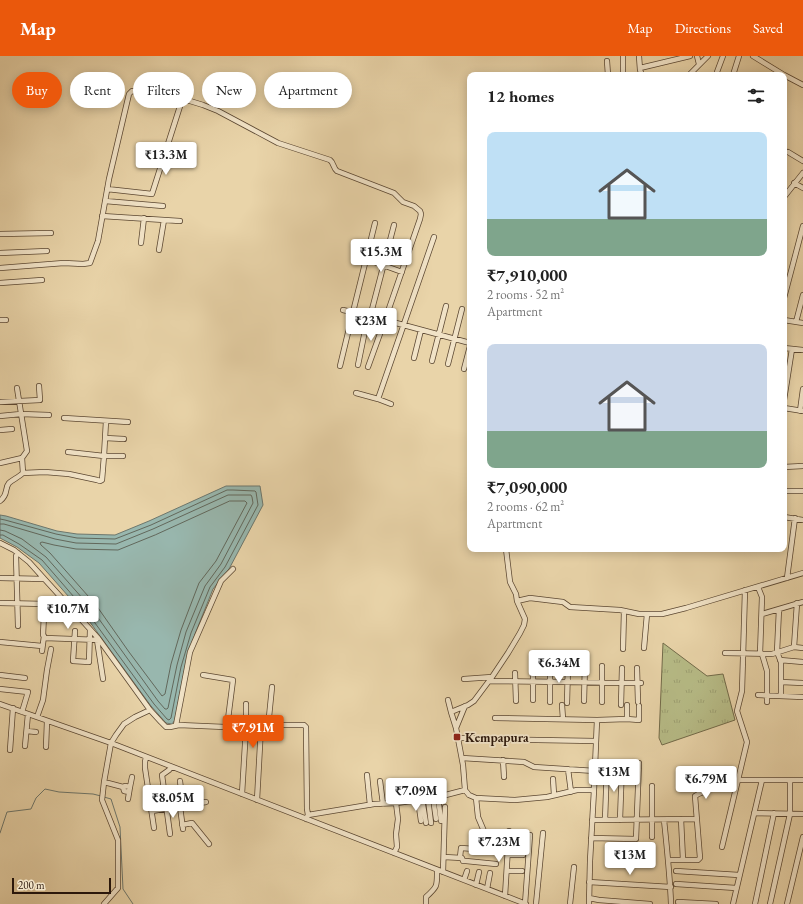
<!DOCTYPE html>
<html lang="en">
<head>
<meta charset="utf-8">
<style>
	body { margin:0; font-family:"EB Garamond",serif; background:#f2f2f2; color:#222; height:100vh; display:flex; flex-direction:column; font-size:15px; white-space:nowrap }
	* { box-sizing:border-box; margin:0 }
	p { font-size:13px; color:#767676 }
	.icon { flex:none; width:22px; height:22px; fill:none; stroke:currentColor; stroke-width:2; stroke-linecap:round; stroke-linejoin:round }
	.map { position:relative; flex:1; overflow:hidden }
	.details { position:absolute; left:467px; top:16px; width:320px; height:480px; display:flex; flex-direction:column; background:#fff; border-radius:8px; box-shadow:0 2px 10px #0003 }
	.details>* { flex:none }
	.banner { position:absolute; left:12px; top:16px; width:380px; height:36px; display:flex; gap:8px }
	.scale { position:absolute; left:12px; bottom:10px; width:99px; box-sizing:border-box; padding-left:4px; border:2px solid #2c180b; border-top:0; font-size:11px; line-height:14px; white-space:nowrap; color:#2c180b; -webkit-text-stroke:3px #f1e3c7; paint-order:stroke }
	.price { position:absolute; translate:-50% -34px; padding:0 9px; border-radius:4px; background:#fff; color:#222; font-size:13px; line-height:26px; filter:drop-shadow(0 1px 2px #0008) }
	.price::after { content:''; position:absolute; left:50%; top:24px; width:12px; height:9px; margin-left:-6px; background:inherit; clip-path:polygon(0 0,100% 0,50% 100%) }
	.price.selected { background:#ea580c; color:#fff }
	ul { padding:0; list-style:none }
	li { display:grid; align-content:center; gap:8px; height:212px; padding:0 20px }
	li span { display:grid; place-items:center; height:124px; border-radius:8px; color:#555 }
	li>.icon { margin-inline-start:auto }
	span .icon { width:72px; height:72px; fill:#fffc; stroke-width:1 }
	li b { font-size:17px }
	h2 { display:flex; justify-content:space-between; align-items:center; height:48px; padding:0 20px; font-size:17px }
	.chip { padding:0 14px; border-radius:18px; background:#fff; box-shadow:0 2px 10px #0003; font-size:14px; line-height:36px }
	.chip.selected { background:#ea580c; color:#fff }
	header { display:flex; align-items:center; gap:24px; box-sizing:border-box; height:56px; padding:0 20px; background:#ea580c; color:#fff }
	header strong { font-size:19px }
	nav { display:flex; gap:22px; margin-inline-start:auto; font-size:14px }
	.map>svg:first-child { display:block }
</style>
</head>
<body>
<header>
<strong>Map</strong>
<nav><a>Map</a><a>Directions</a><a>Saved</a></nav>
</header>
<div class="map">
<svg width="803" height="848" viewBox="0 0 803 848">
	<defs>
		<pattern id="grass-tufts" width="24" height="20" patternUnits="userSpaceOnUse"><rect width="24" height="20" fill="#b7bc87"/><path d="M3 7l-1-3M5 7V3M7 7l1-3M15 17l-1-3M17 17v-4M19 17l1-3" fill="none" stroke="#9ea173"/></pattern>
	</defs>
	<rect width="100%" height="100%" fill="#e9d4a9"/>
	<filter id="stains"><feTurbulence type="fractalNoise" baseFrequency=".005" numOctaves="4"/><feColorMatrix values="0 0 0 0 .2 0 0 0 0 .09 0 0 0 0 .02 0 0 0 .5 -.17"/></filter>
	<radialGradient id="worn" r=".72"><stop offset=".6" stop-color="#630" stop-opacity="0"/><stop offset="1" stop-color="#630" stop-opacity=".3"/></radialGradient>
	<path fill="url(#grass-tufts)" stroke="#726a49" d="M663 587 707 620 723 618 735 664 662 689 659 682Z"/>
	<path fill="#98b7ae" stroke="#6d776d" d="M226 430H260L263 449 229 513 213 533 195 578 185 612 175 664 172 668 166 667 151 650 84 558 39 507 17 491 0 482V459L6 460 57 475 77 478 115 479 149 465Z"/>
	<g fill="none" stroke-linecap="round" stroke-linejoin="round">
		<path stroke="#62685c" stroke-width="1" d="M230 445H245L247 447 216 505 199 527 181 574 171 608 165 638 162 640 129 596 96 549 50 497 41 489 40 487 42 486 54 489 76 493 118 494 155 479Z
			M0 463 5 464 56 478 77 482 115 483 151 469 227 434H233L255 435 256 436 258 449 225 511 210 531 191 577 181 611 171 662 169 664 167 663 154 648 87 556 42 504 19 488 3 479H0
			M0 468H4L55 483 76 487 116 488 153 473 228 439H251L252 441 253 447 221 508 205 530 186 576 177 609 168 652 167 653H165L158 645 91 552 46 501 22 483 5 475 0 474"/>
		<path stroke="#6d776d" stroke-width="1" d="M104 741 111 743 120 771 123 833 133 848
			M0 777 7 756 31 753 36 742 45 733 59 736 93 738 101 740"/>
		<defs>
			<path id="minor" d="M639 0 640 14 642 19
				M697 0 699 8
				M753 0 784 19
				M607 5 608 19
				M640 12 690 0
				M717 16 723 0
				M623 19V0
				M689 19 708 0
				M733 19 739 0
				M784 19 803 29
				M788 96 803 105
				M794 127 803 132
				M107 133 152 138 182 44
				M784 141 803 117
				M105 145 163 150
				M102 160 180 165
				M0 178 51 177
				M141 187 144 162
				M159 194 164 164
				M0 197 47 195
				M366 203 402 216
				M0 212 64 207 83 208 90 207 98 185 109 123 129 38 132 35 161 39 190 45 203 49 218 55 278 87 330 104C334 107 333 112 337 115L394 137 403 146 414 150 420 155 421 158 420 163 385 264 470 287
				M0 227 42 224
				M784 242 803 170
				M343 254 385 264 368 311
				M370 261 394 169
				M0 264H6
				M784 264 803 267
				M796 266 803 239
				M784 292 803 294
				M414 302 421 274
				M432 305 446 250
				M448 308 462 253
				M358 309 368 260
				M340 310 353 256 375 167
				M464 313 470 290
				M17 332 27 395 22 402 23 417 45 416 69 418 97 424 100 425 102 424 104 400 68 396
				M356 337 378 343 434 181
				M378 343 391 348
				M784 344 792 293
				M0 346 40 344 39 330
				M784 352 803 355
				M800 355 803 333
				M0 360 21 358 49 359
				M64 362 128 366
				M106 365 104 400H123
				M0 374 12 373
				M105 382 124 383
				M0 407 22 402
				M784 411 803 410
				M784 435H803
				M0 445C9 438 4 433 9 427 12 424 19 421 23 417
				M784 461 803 464
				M0 487 14 494 29 506 98 582 150 654 161 666 166 671H170L179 669 248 672 283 669H304L306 671 307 753 308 759 306 763
				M506 493 510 526 516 538 517 545 525 563 524 569 520 577 508 597 492 621 474 645 468 649 451 656 456 672 463 709 465 734 469 739 476 742 515 744 547 741 577 734H594L590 805 589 848
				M18 497 16 500 18 570
				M0 522 44 523
				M787 522 795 462
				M758 531 762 541 760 598
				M517 545 530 542 563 546 570 551 620 554 639 558H662L686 552 803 517
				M0 547 46 548
				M779 553 777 596 781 606V640
				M762 558 803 546
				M44 559 43 579 45 582 99 584
				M75 575 73 605 89 606 90 574
				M97 584 103 623
				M0 586 42 590
				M794 591 797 547
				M644 592 647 558
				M623 593 624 555
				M42 595 44 580
				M725 597 772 598 794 591 803 592
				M762 598 767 615V646
				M780 604 803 606
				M533 611V644
				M637 612 638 646
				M515 617 516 645
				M0 619 25 622
				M203 619 233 624 227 671
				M464 623 492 621
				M489 625 641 627
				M781 626 803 627
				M0 633 28 636 22 656
				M758 639 803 641
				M448 644 451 656
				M584 645 585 608
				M550 646V613
				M602 646V610
				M567 647 568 609
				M0 648 111 687 526 848
				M562 649 563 663
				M621 649 622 612
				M37 661 43 644 47 614 51 593
				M495 662 597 664 627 663 639 664V650
				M627 663V649
				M176 669 190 596 221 525 233 513
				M268 671 272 631
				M456 672 465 650
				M27 675 36 676
				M458 682H476L486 683 596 685
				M25 690 28 658
				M46 691 47 665
				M10 694 13 652
				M146 701 145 706V712L154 772
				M462 702 524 706 534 711 595 715
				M503 704 504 721
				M568 713 571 736
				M367 719 370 749
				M553 723 554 739
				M738 724H803
				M180 725 183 750
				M380 725 383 748
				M104 726 123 731 124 735 129 736
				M123 731 125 730 130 731 128 743
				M130 731 132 721
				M195 733 198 748
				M594 734 597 664
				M242 738 246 672V648
				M438 741 441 765
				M433 742 436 763
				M422 743 426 767
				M428 743 431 767
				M257 744 261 671
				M418 744 421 765
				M180 751 183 773
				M152 755 206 746
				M754 757 803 758
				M308 759 374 748 397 747 438 741 465 734
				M681 763 683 804
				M592 764 696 763
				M605 764 607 709
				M620 764 622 708
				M664 764C667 792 670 820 671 848
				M182 769 192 767 209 788
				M170 778 162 719 169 714 171 711
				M652 781V730
				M509 782 523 783
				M591 782 636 783 639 707
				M722 791 747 686 737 655 742 635 745 534
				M394 797 397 791 396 778 398 763 396 747
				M508 799H523
				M444 801 462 802 463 805H466L496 808
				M460 801 461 792 488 794 489 793V787L478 761 476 742
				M668 804H698L700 802 695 740C702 735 711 736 716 728
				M507 815H522
				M676 815 739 819
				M443 816 445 751
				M464 824 467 815
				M589 826 671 831
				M676 828 736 832
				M476 829 479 816
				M487 833 490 817
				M505 840 509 775
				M589 842 599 844 650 848
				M678 846 716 848
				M104 848 118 832V784L102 744 104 726 111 687 116 679 124 668 135 661 150 654
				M426 848V841C438 830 437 830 437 814
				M525 848 530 779
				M536 848 543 777
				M570 848 574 811
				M733 848 762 724
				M755 848 774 757
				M770 848 790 758V724
				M787 848 803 781"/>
		</defs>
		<use href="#minor" stroke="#5b4732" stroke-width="6"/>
		<use href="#minor" stroke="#f1e3c7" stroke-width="4.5"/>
	</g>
	<rect fill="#8f2418" stroke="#f1e3c7" stroke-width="1.5" x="453" y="677" width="8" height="8" rx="2"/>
	<g text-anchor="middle" stroke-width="3.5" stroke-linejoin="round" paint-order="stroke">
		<g font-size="13" font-weight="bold" fill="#2c180b" stroke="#f1e3c7" text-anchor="start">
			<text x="465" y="686">Kempapura</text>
		</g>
	</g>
	<rect width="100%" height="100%" filter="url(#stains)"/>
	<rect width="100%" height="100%" fill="url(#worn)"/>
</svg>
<div class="scale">200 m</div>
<b class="price" style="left:166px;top:120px">₹13.3M</b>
<b class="price" style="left:381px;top:217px">₹15.3M</b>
<b class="price" style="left:371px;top:286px">₹23M</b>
<b class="price" style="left:68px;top:574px">₹10.7M</b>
<b class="price" style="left:559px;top:628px">₹6.34M</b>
<b class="price selected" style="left:253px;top:693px">₹7.91M</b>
<b class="price" style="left:614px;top:737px">₹13M</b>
<b class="price" style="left:706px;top:744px">₹6.79M</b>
<b class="price" style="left:416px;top:756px">₹7.09M</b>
<b class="price" style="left:173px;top:763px">₹8.05M</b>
<b class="price" style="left:499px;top:807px">₹7.23M</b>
<b class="price" style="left:630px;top:820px">₹13M</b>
<div class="banner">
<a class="chip selected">Buy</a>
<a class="chip">Rent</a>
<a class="chip">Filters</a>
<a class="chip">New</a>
<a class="chip">Apartment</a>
</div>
<section class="details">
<h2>12 homes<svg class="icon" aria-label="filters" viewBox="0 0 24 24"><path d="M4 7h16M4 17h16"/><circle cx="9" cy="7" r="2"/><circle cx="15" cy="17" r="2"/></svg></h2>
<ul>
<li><span style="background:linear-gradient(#bfe0f5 70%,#7fa58c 0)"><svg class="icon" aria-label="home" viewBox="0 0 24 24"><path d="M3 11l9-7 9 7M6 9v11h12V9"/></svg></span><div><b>₹7,910,000</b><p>2 rooms · 52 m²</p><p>Apartment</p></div></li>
<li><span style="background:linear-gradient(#c9d6e8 70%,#7fa58c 0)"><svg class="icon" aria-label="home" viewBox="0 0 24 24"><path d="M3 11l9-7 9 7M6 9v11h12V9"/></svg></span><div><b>₹7,090,000</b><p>2 rooms · 62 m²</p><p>Apartment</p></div></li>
</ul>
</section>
</div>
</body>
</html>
